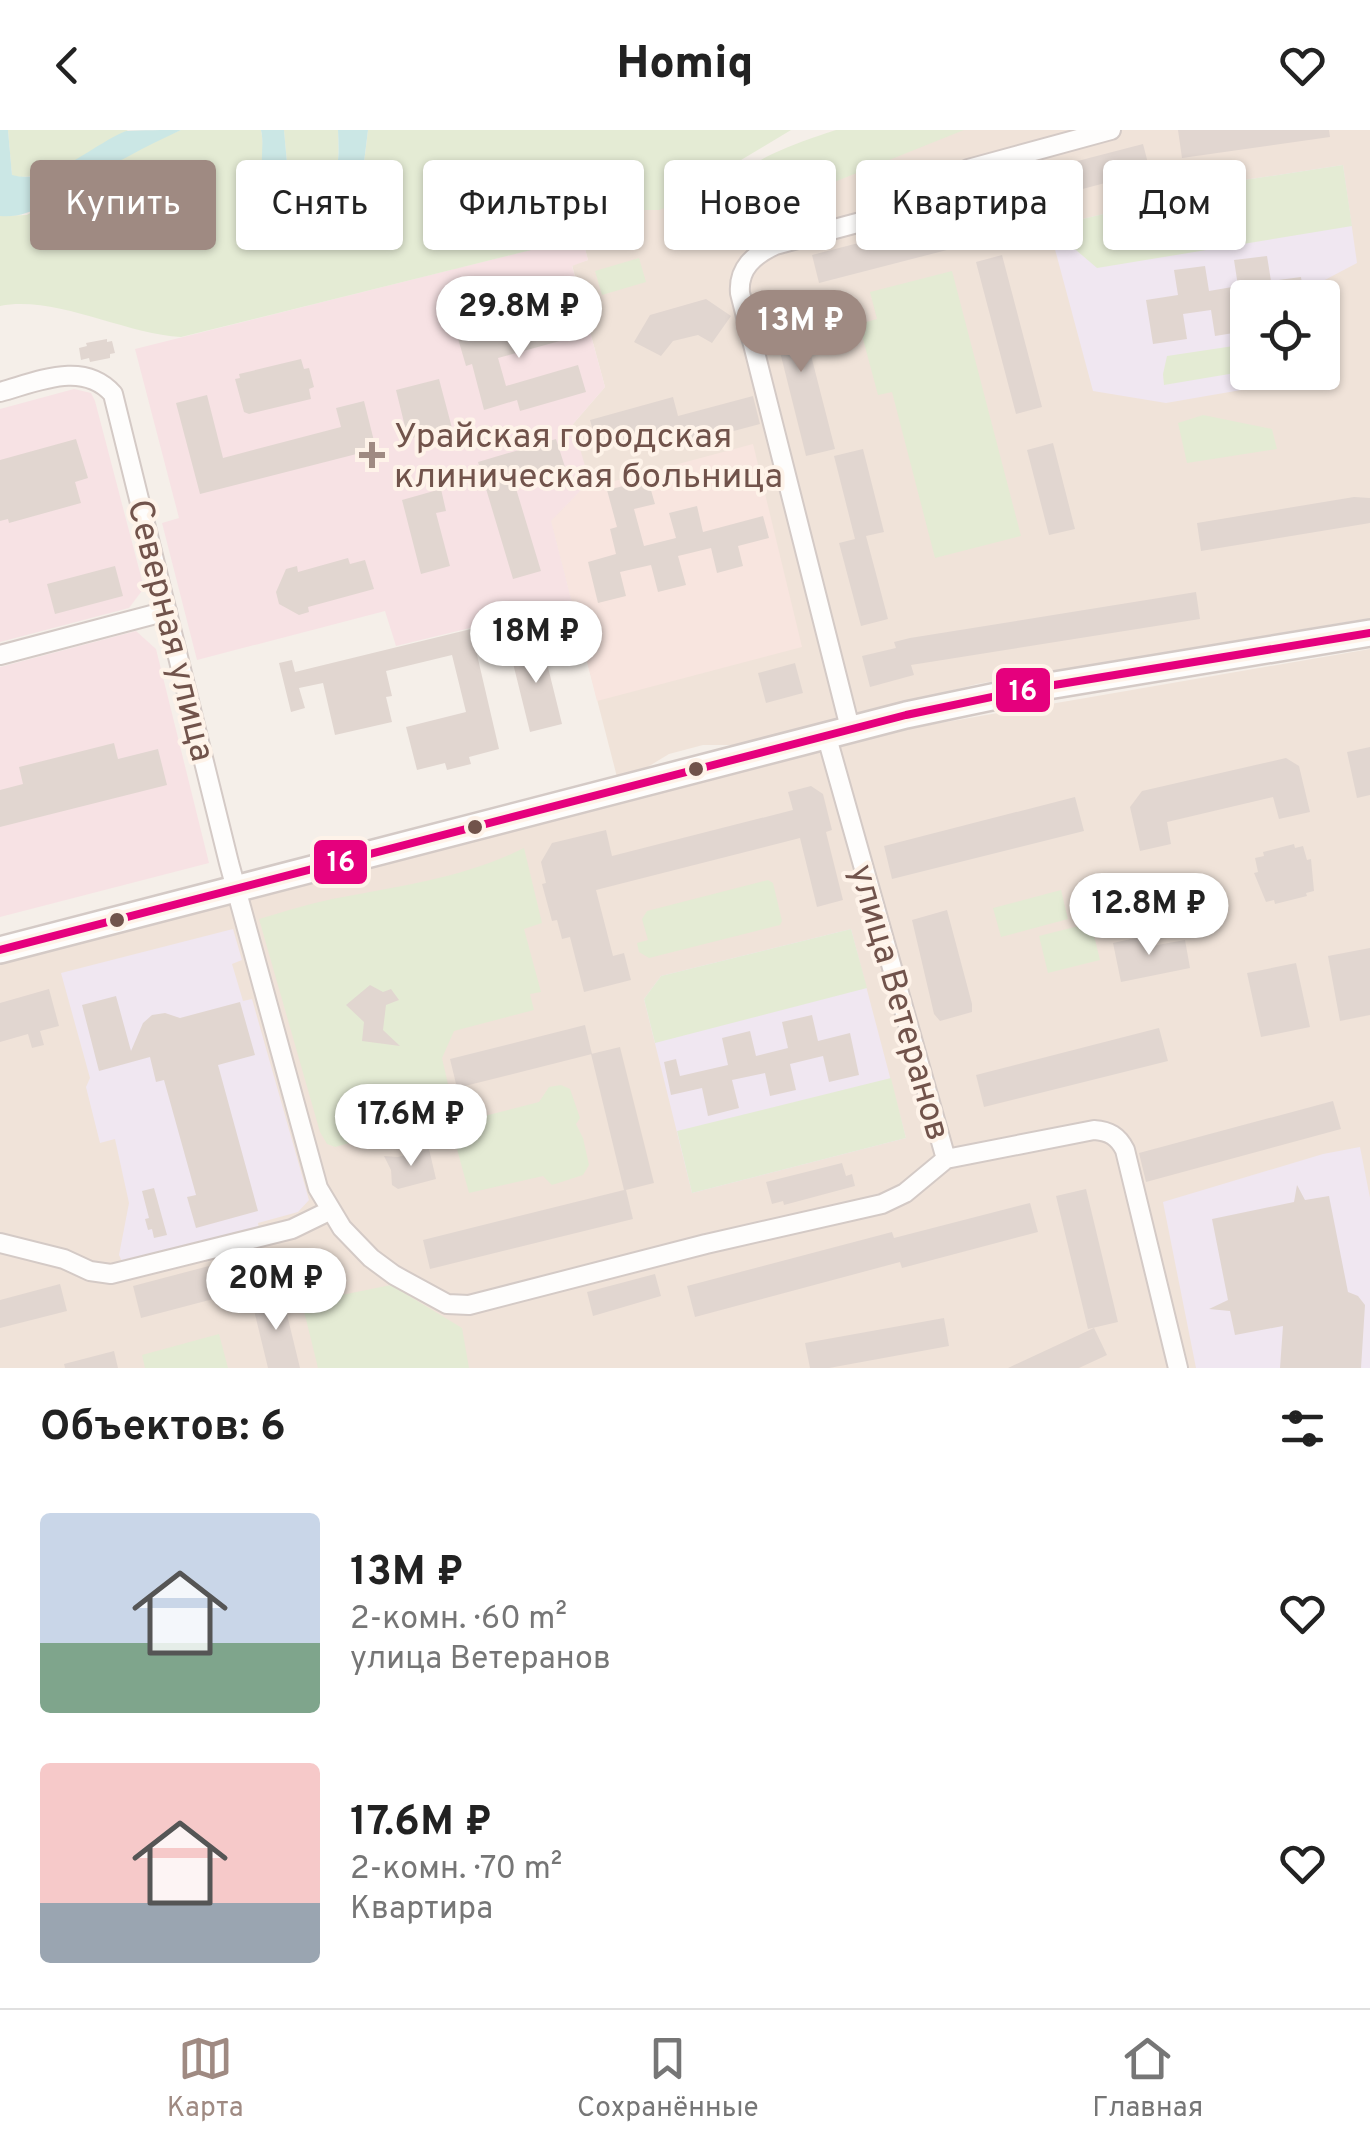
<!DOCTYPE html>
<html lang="ru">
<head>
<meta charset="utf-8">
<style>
	body { margin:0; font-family:Overpass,sans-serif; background:#f6f6f6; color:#222; height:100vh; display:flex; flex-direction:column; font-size:38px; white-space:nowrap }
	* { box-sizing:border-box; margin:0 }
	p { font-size:32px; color:#767676 }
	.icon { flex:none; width:55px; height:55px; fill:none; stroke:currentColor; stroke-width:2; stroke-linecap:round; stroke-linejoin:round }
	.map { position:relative; height:1238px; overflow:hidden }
	.drawer { display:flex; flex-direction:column; background:#fff; flex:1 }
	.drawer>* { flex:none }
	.hud { position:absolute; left:30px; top:30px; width:1310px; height:90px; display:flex; gap:20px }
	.buttons { position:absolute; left:1230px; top:150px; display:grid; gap:20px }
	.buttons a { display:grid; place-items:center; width:110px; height:110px; border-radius:10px; background:#fff; box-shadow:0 2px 8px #0004; font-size:50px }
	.price { position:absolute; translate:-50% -85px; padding:0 22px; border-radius:35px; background:#fff; color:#222; font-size:32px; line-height:65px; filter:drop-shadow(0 2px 5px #0008) }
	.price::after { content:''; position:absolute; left:50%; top:60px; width:30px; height:22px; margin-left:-15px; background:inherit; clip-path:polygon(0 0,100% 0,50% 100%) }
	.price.selected { background:#9f8a82; color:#fff }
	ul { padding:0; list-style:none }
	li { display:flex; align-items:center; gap:30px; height:250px; padding:0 40px }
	li span { display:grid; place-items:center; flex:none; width:280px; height:200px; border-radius:10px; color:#555 }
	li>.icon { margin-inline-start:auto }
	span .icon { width:120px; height:120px; fill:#fffc; stroke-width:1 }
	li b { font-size:42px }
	h2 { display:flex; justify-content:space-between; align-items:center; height:120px; padding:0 40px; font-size:42px }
	.chip { padding:0 35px; border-radius:10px; background:#fff; box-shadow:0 2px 8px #0004; font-size:35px; line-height:90px }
	.chip.selected { background:#9f8a82; color:#fff }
	header { display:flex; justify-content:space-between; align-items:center; height:130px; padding:0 40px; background:#fff; font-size:45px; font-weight:800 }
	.dock { display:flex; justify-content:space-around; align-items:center; height:140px; border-top:2px solid #e0e0e0; background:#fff; font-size:28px; color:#767676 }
	.dock a { display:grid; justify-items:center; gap:5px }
	.dock .selected { color:#9f8a82 }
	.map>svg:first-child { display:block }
</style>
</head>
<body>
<header><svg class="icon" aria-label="back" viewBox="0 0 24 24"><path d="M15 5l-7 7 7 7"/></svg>Homiq<svg class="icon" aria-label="heart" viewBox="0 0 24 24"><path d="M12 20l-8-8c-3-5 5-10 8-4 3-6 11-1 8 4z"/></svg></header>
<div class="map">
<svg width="1370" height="1238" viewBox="0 0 1370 1238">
	<rect width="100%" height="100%" fill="#f5efe9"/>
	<path fill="#f0e3d9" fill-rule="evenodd" d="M877 0H1370V488L977 554 740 615H703L669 624 641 641 617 647 551 391 581 360 573 294 605 257 572 135 588 130 576 86ZM1248 168H1322V242H1248Z
		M1370 519V1238H0V834L917 597Z"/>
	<path fill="#f8e5df" d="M753 314 802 517 597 571 551 391 581 360Z"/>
	<path fill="#f0e7f1" d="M1343 35 1357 133 1321 152 1332 231 1323 232 1322 168H1248V242L1285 243 1270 255 1166 273 1093 261 1049 97 1137 76 1153 64Z
		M233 799 242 830 232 834 243 871 252 869 309 1070 298 1082 258 1093 259 1100 123 1134 119 1125 129 1073 115 1009 100 1013 86 957 90 948 61 843Z
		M851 799 906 1008 692 1063 644 869 661 846Z
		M1360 1017 1370 1068V1238H1196L1163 1072 1323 1024Z"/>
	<path fill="#f7e2e4" d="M582 107 588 130 572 136 605 257 573 294 591 357 581 360 551 391 572 473 396 516 385 481 197 530 162 393 179 388 135 219Z
		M74 259 91 263 95 271 144 458 129 478 0 512V279Z
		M136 501 156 519 209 733 0 787V537Z"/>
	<path fill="#e4ebd4" d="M8 0H128C99 18 46 53 12 46Z
		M181 0H261C269 44 251 80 304 101L359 74 368 0H791L736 33 704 63 659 80H631L593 73 606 81 610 91 606 99 596 104 181 207C124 204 55 165 0 176V86L27 85 147 14Z
		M284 0H338C339 27 341 49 318 67L299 66 289 55Z
		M836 0H964L762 81C745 82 734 85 724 70 727 34 806 10 836 0Z
		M1343 35 1352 96 1097 138 1049 97 1137 76 1153 64Z
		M639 128 646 152 602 165 595 141Z
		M952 141 1021 406 935 428 892 262 878 265 859 194 877 189 870 162Z
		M1247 214V241L1164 255 1163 244 1167 226Z
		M1203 285 1272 299 1277 319 1187 333 1178 293Z
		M524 718 542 793 524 799 541 862 530 864 534 880 454 901 442 928 452 972 439 989 335 1017 327 1014 320 1002 259 789C286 781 314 772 343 767 406 755 466 747 524 718Z
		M768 750 773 753 782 791 780 795 649 828 639 822 637 813 648 810 642 789 647 781Z
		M1061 760 1068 789 1001 807 993 778Z
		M1091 793 1100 830 1048 843 1039 806Z
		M851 799 867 858 655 913 644 869 661 846Z
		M891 948 906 1008 692 1063 677 1001Z
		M561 955 570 959 580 988 576 994 583 1008 589 1035 583 1045 552 1055 543 1046 469 1063 452 1001 457 993 539 972 549 957Z
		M391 1155 462 1198 469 1238H318L302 1173Z
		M219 1204 228 1238H145L142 1225Z"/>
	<path fill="#cbe7e5" d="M0 0H8L12 45C52 56 91 15 126 1 141 0 165 0 181 0 146 16 112 35 77 54 50 68 33 89 0 86Z
		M261 0H284L289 55 299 66 318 67C341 50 339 27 338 0H368L359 73 348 93C297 112 267 94 262 39 261 26 264 13 261 0Z"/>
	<path fill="#e1d6d0" d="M1178 0H1329L1330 7 1182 28Z
		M1143 14 1150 41 996 82 989 54Z
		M967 85 974 113 819 153 812 125Z
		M1002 125 1042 277 1016 284 976 132Z
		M1267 126 1271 151 1301 147 1304 168H1248V174L1242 175 1246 201 1215 206 1211 180 1183 184 1187 209 1153 214 1146 170 1178 165 1174 140 1205 136 1209 161 1238 156 1234 130Z
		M795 163 835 319 806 326 767 170Z
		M706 169 731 186 712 213 698 205 673 211 661 226 634 212 650 185Z
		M558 178 567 209 498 228 506 256 578 235 586 262 520 281 517 270 484 280 472 234 466 236 457 205Z
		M107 209V212L112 211 115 223 110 224V228L90 232 89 228 81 230 79 218 87 216 86 213Z
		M301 229 304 239 309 238 314 257 309 259 311 269 249 284 244 282 235 249 240 248 239 244Z
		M439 249 452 298 408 309 396 260Z
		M207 265 223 328 341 297 336 278 364 271 376 319 200 364 176 273Z
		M753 266 760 294 685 314 680 296 598 318 590 290 673 267 678 286Z
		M76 309 88 348 75 352 81 373 9 393 8 389 0 391V330Z
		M556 309 565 337 514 352 541 441 513 449 478 332Z
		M1053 313 1075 399 1049 405 1027 320Z
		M863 319 884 402 866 406 888 489 861 496 839 413 855 409 834 326Z
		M648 350 655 374 634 379 644 416 676 408 669 383 697 376 703 402 763 386 769 408 738 416 743 436 717 443 711 418 678 426 686 455 658 462 651 435 620 442 626 466 598 473 588 432 616 424 610 399 617 397 607 360Z
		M441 359 446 381 436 383 450 436 421 444 402 370Z
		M1354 367 1370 368V393L1201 421 1197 393Z
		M348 428 350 434 365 430 374 459 308 477 309 482 299 485 279 474 276 462 286 439 297 436 298 442Z
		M115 436 123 466 55 484 47 454Z
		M1196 462 1200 489 911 535 914 545 870 557 862 526 896 518 894 512 910 508Z
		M471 499 499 619 469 627 471 634 447 640 445 633 417 640 406 597 466 582 452 525 386 541 392 566 386 567 392 592 335 605 323 553 299 558 305 578 291 582 279 533 292 530 295 542Z
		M541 509 562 594 530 602 509 517Z
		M795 533 803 563 766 573 758 543Z
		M114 613 118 629 158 619 167 655 0 697V660L23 654 19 637Z
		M1370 617V665L1357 668 1347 622Z
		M1286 628 1299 636 1310 682 1279 689 1273 667 1167 692 1171 714 1140 721 1130 677 1142 661Z
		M811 656 823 664 832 700 826 702 843 770 817 777 800 708 596 760 613 826 624 823 631 850 584 862 570 807 562 809 557 790 552 791 542 754 546 753 541 732 552 713 606 700 612 726 793 680 788 662Z
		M1075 667 1084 701 892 749 884 716Z
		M1294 714 1295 718 1303 716 1307 730 1311 729 1314 761 1306 763 1307 766 1275 774 1274 770 1266 772 1254 743 1258 742 1255 728 1264 726 1263 722Z
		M947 780 972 874V882L940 891 934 884 912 790Z
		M1149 805 1152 816 1185 810 1190 838 1121 852 1113 813Z
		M1370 818V885L1340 891 1328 826Z
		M1296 833 1310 897 1261 907 1247 843Z
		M370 855 383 862 391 859 399 870 386 875 383 900 400 916 362 911 364 892 346 875Z
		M49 859 59 896 40 901 44 915 32 918 28 904 0 912V873Z
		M116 866 131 921 143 893 152 885 165 883 180 888 240 872 255 925 218 935 258 1081 196 1098 187 1067 196 1065 164 950 156 952 150 927 99 941 82 875Z
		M812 885 818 911 850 903 859 945 829 952 823 926 790 934 796 960 770 966 765 943 732 950 739 978 708 986 702 958 671 965 664 932 676 929 680 946 728 935 722 908 750 901 756 926 788 918 782 892Z
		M585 895 592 924 457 958 450 929Z
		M1159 898 1168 931 984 977 976 945Z
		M620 917 654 1053 626 1060 633 1089 430 1139 423 1110 624 1060 591 924Z
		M1333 971 1341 999 1146 1052 1139 1023Z
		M429 1019 436 1049 398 1059 392 1055 391 1040 384 1026 398 1027Z
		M842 1033 846 1046 852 1044 855 1056 784 1075 783 1071 772 1074 766 1052Z
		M1297 1055 1305 1070 1329 1066 1348 1162 1358 1166 1365 1175 1361 1238H1280L1283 1196 1235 1205 1230 1181 1209 1179 1228 1170 1212 1089 1294 1072Z
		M154 1058 167 1105 154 1108 152 1099 148 1100 145 1089 149 1088 142 1061Z
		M1086 1059 1118 1192 1088 1199 1056 1066Z
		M1030 1073 1038 1102 902 1138 900 1132 695 1187 687 1156 892 1102 894 1108Z
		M209 1136 217 1168 141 1188 133 1156Z
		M655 1144 661 1166 593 1186 587 1162Z
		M60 1154 67 1181 0 1198V1170Z
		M282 1164 300 1238H268L252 1172Z
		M944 1188 949 1216 829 1238H810L805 1213Z
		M1094 1198 1107 1225 1079 1238H1008Z
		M114 1221 118 1238H65L64 1234Z"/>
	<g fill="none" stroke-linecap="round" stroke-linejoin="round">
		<defs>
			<path id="minor" d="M0 262C37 252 83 230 113 264L229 733 318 1058 342 1098 371 1128 394 1145 447 1174 469 1175 706 1114 882 1074 905 1063 946 1029 1094 1000C1109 1001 1118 1006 1125 1020L1178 1238
				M0 525 167 481
				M850 598 740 163C738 138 754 125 775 115L928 74 968 39 1111 0
				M826 604 946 1029
				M0 1113 64 1129 90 1141 111 1144 292 1099 329 1081"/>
			<path id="secondary" d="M0 820 906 585 1030 559 1370 503"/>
		</defs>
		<use href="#minor" stroke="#d4cac6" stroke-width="22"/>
		<use href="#secondary" stroke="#d4cac6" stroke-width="30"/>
		<use href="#minor" stroke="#fefdfc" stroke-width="18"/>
		<use href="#secondary" stroke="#fefdfc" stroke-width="25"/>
		<defs>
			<path id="bus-1" d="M0 820 906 585 1030 559 1370 503"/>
		</defs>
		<use href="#bus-1" stroke="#fef3e9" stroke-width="15"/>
		<use href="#bus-1" stroke="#e5007d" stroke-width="8"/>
	</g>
	<path fill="#9f8a82" stroke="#fef3e9" stroke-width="4" d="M367 310h10v10h10v10h-10v10h-10v-10h-10v-10h10z"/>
	<g fill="#71534b" stroke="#fef3e9" stroke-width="4">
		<circle cx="696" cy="639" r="9"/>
		<circle cx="475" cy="697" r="9"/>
		<circle cx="117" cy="790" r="9"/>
	</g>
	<g text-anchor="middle" stroke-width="8" stroke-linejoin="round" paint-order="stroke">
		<g font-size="35" fill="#71534b" stroke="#fef3e9" text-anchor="start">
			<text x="394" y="317">Урайская городская<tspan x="394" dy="40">клиническая больница</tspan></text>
		</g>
		<g font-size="35" fill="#71534b" stroke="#fef3e9">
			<text transform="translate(172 500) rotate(76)" y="12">Северная улица</text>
			<text transform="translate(901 872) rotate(74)" y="12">улица Ветеранов</text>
		</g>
	</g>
	<g stroke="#fef3e9" stroke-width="4">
		<rect x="994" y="536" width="58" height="48" rx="10" fill="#e5007d"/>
		<rect x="312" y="708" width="57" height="48" rx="10" fill="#e5007d"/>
	</g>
	<g font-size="28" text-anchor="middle" font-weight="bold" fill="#fff">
		<text x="1023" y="570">16</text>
		<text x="341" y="741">16</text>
	</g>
</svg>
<div class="buttons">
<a><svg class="icon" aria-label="locate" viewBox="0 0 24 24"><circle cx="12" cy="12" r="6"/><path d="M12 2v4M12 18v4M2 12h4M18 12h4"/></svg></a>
</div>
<b class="price" style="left:519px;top:231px">29.8M ₽</b>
<b class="price selected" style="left:801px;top:245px">13M ₽</b>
<b class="price" style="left:536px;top:556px">18M ₽</b>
<b class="price" style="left:1149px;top:828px">12.8M ₽</b>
<b class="price" style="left:411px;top:1039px">17.6M ₽</b>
<b class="price" style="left:276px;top:1203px">20M ₽</b>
<div class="hud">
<a class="chip selected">Купить</a>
<a class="chip">Снять</a>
<a class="chip">Фильтры</a>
<a class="chip">Новое</a>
<a class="chip">Квартира</a>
<a class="chip">Дом</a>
</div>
</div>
<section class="drawer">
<h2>Объектов: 6<svg class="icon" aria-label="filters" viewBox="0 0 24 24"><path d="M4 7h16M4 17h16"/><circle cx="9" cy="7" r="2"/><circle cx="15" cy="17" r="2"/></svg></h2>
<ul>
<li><span style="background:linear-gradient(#c9d6e8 65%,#7fa58c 0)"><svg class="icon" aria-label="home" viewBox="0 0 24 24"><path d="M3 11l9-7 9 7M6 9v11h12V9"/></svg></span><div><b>13M ₽</b><p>2-комн. · 60 m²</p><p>улица Ветеранов</p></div><svg class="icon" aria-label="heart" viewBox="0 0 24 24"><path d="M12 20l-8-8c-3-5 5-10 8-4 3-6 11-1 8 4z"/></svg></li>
<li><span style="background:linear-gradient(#f6c9c9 70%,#9aa5b1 0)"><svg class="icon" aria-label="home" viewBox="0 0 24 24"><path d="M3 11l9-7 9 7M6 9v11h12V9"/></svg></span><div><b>17.6M ₽</b><p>2-комн. · 70 m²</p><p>Квартира</p></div><svg class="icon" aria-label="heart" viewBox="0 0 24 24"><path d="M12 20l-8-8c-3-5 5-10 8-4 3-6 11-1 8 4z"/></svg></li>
</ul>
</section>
<nav class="dock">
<a class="selected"><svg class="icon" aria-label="map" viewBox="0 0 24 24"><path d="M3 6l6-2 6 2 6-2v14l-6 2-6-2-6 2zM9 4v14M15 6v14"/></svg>Карта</a>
<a><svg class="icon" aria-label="saved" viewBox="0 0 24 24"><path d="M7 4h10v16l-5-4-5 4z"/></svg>Сохранённые</a>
<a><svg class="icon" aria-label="home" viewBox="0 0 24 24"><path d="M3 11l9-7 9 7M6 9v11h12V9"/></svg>Главная</a>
</nav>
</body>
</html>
